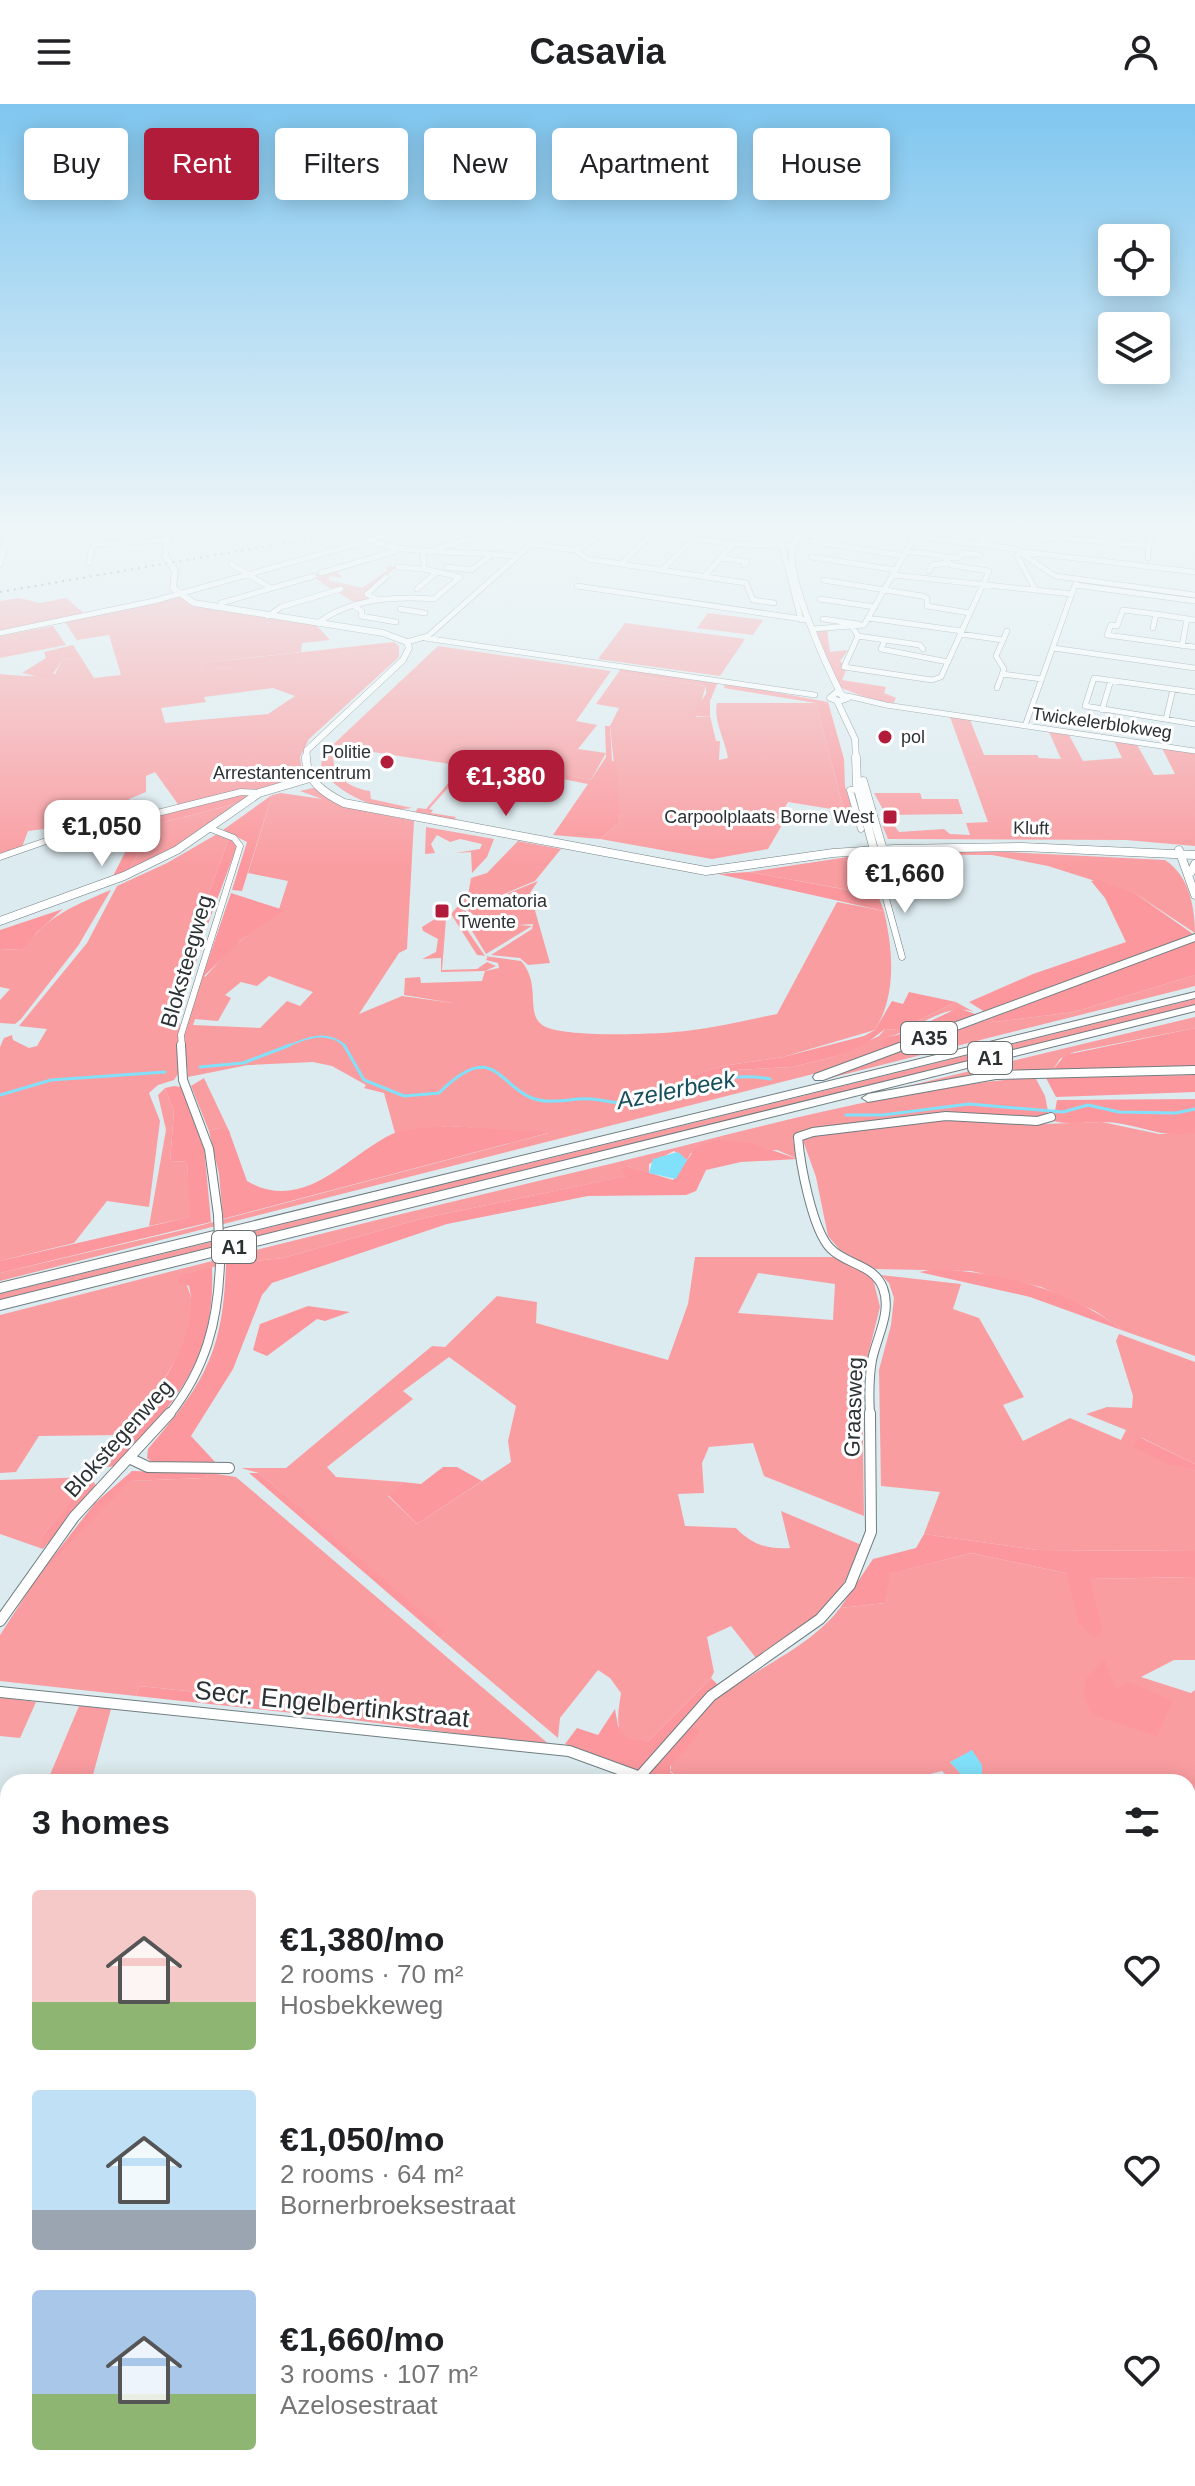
<!DOCTYPE html>
<html lang="en">
<head>
<meta charset="utf-8">
<style>
	body { margin:0; font-family:Helvetica,sans-serif; background:#f2f2f2; color:#202124; height:100vh; display:flex; flex-direction:column; font-size:30px; white-space:nowrap }
	* { box-sizing:border-box; margin:0 }
	p { font-size:26px; color:#757577 }
	.icon { flex:none; width:44px; height:44px; fill:none; stroke:currentColor; stroke-width:2; stroke-linecap:round; stroke-linejoin:round }
	.map { position:relative; flex:1; overflow:hidden }
	.side { position:absolute; left:0px; top:1670px; width:1196px; height:712px; display:flex; flex-direction:column; background:#fff; border-radius:24px 24px 0 0; box-shadow:0 4px 20px #0003 }
	.side>* { flex:none }
	.hud { position:absolute; left:24px; top:24px; width:1148px; height:72px; display:flex; gap:16px }
	.fabs { position:absolute; left:1098px; top:120px; display:grid; gap:16px }
	.fabs a { display:grid; place-items:center; width:72px; height:72px; border-radius:8px; background:#fff; box-shadow:0 4px 20px #0003; font-size:40px }
	.price { position:absolute; translate:-50% -68px; padding:0 18px; border-radius:16px; background:#fff; color:#222; font-size:26px; line-height:52px; filter:drop-shadow(0 2px 4px #0008) }
	.price::after { content:''; position:absolute; left:50%; top:48px; width:24px; height:18px; margin-left:-12px; background:inherit; clip-path:polygon(0 0,100% 0,50% 100%) }
	.price.active { background:#b01c3a; color:#fff }
	ul { padding:0; list-style:none }
	li { display:flex; align-items:center; gap:24px; height:200px; padding:0 32px }
	li span { display:grid; place-items:center; flex:none; width:224px; height:160px; border-radius:8px; color:#555 }
	li>.icon { margin-inline-start:auto }
	span .icon { width:96px; height:96px; fill:#fffc; stroke-width:1 }
	li b { font-size:34px }
	h2 { display:flex; justify-content:space-between; align-items:center; height:96px; padding:0 32px; font-size:34px }
	.chip { padding:0 28px; border-radius:8px; background:#fff; box-shadow:0 4px 20px #0003; font-size:28px; line-height:72px }
	.chip.active { background:#b01c3a; color:#fff }
	header { display:flex; justify-content:space-between; align-items:center; height:104px; padding:0 32px; background:#fff; font-size:36px; font-weight:600 }
	.map>svg:first-child { display:block }
</style>
</head>
<body>
<header><svg class="icon" aria-label="menu" viewBox="0 0 24 24"><path d="M4 6h16M4 12h16M4 18h16"/></svg>Casavia<svg class="icon" aria-label="person" viewBox="0 0 24 24"><circle cx="12" cy="8" r="4"/><path d="M4 21q1-7 8-7t8 7"/></svg></header>
<div class="map">
<svg width="1195" height="2382" viewBox="0 0 1195 2382">
	<rect width="100%" height="100%" fill="#dcebef"/>
	<path fill="#fa9da1" fill-rule="evenodd" d="M398 462 366 487 373 495 357 500 336 487 344 486 331 485 315 474 318 473 316 470 340 466 338 468 342 474 329 472V476L362 484 388 466 385 463Z
		M179 492 200 503 315 520 330 536 302 539 301 548 203 559 205 563 399 542V553L309 635 300 653 302 667 295 673 261 686 245 685 180 703 155 668 146 672V688L129 695 139 713 28 727 22 743 0 751V570C18 572 37 573 55 570L62 556 80 552 94 574 121 571 109 531 77 536 65 518ZM273 584 295 592 268 610 165 619 161 604 206 598 204 593Z
		M19 494 40 499 66 494 85 510 0 527V497Z
		M708 509 763 516 753 531 697 524Z
		M625 519 745 535 720 572 598 555Z
		M53 522 66 541 0 554V532Z
		M438 542 611 567 576 617 597 621 578 645 606 649 591 676 476 653 429 705 433 706 431 709 456 713 454 716 415 708 418 704 426 705 463 662 348 644 333 654C335 674 350 684 370 687L371 695 412 704C382 710 340 691 321 666L322 651Z
		M618 569 706 582 696 613 710 612 716 637H720L719 656 728 654C725 636 713 616 717 599H816L844 707 788 698 776 719 782 721 768 745 712 755 600 735 620 718 610 622 619 604 596 600Z
		M950 613 970 616 984 651H1037L1039 654 1061 655 1049 628 1069 631 1083 657 1122 654 1114 637 1137 641 1154 671 1175 670 1162 644 1195 649V742L1126 736 888 735 881 718 893 720 899 728 944 725 950 730 970 731 966 719 988 718Z
		M313 684 365 707 414 717 407 845 399 849 359 910 402 892 453 899 404 891 405 874 420 873 421 879 482 877 485 867 441 868V854L422 855 436 848 438 835 423 827 422 823 438 813 446 815 442 866 477 865 487 858 496 862 485 867 499 864 498 859 486 856 488 852 477 851 451 810 468 791 471 774 487 769 518 737 561 745 535 777 456 810 485 852 521 857C541 879 526 908 541 920 557 935 662 930 686 927 717 923 747 916 777 910L837 798 884 807C893 847 897 890 875 926L783 953 723 962 623 993 638 994 735 966 792 963 834 953 879 932 885 925 899 926 956 898 974 908C945 898 916 926 888 933L885 946 825 967 0 1177V1169L187 1125 549 1029 448 1022 395 1029 384 989 364 984 366 981 332 962 313 958 248 961 188 973 184 930 201 868 205 873 231 844 282 806 279 805 288 777 248 769 272 691 281 689 322 695 300 687ZM269 872 313 888 300 902 287 897 260 924 193 921 195 915 218 917 231 894 225 891 241 878 257 882Z
		M874 689H920L922 695H958L963 710 886 711Z
		M235 700 190 735 129 767 152 721Z
		M426 723 494 735 487 753 472 769 471 748 456 749 480 745 482 740 460 735 450 738 437 731 431 740 435 749 425 750Z
		M217 730 229 734 195 827 205 828 180 913 178 970 174 976 158 981 149 989 160 1017 149 1103 107 1097 74 1139 0 1157V943L4 934 12 931 13 936 29 944 37 942 47 925 19 922 87 839 117 782 167 759Z
		M987 747 1165 756C1189 771 1195 804 1195 829L1136 790 1048 762 992 751H892L900 748Z
		M854 752 865 789 749 768Z
		M538 777 530 789 550 859 528 861 520 854 491 851 532 825 533 820 518 821 532 822 486 850 461 809 465 807C480 818 490 825 509 823L486 820 467 806Z
		M111 786 78 842 21 915 15 920 0 919V896L10 885 0 883V845L23 846C44 813 77 800 111 786Z
		M1195 871V882L830 974 991 914 994 918 1074 908Z
		M1195 895V902L0 1197V1190Z
		M1195 913V924L1074 948 1060 955 1052 967 978 971 883 988Z
		M1035 973 1045 992 1048 1007 954 999V1011L799 1028 793 1036 798 1055 777 1046 691 1049 687 1056 674 1047 649 1060V1069L627 1062V1072L420 1115 283 1154 226 1160 180 1171C219 1218 151 1292 123 1331L39 1332 16 1368 0 1369V1211C203 1159 406 1108 610 1060 750 1026 891 984 1035 973Z
		M204 974 230 1029 218 1024 209 1027 191 982Z
		M165 984 174 1007 170 1057 187 1058 191 1113 149 1122 166 1026 158 991Z
		M950 1014 1043 1020 1102 1018 1159 1030 1195 1029V1252L1124 1227 1095 1207 1041 1183 971 1167 874 1165 840 1146 828 1132 816 1073 801 1031Z
		M695 1153H840L873 1175 880 1203 862 1275 864 1412 764 1372 753 1339 709 1343 702 1359 704 1389 678 1390 685 1422 736 1424C751 1440 768 1446 790 1444L781 1407 864 1442C836 1503 809 1520 756 1554L731 1522 707 1533 714 1568 711 1574 647 1638C610 1643 618 1610 621 1589L610 1574 598 1566 560 1614 558 1634 440 1534 445 1529 259 1369 241 1364H286L432 1242 445 1243 497 1192 537 1198 536 1219 668 1256 688 1200ZM758 1169 835 1180 833 1216 738 1209ZM449 1253 516 1302 508 1337 511 1358 417 1420 388 1392 403 1378 336 1373 327 1363 413 1295 403 1287Z
		M881 1171 961 1180 953 1205 979 1214 1024 1293 1003 1301 1023 1337 1070 1314 1121 1336 1126 1326 1086 1310 1107 1303 1132 1304 1133 1292 1116 1237 1119 1230 1195 1258V1360L1140 1333 1181 1363 1195 1367V1447L1038 1446 924 1430 940 1388 881 1382 879 1266 891 1221 894 1194 889 1179Z
		M211 1369 236 1373 551 1642 338 1614 341 1605 333 1603 140 1582 136 1592 0 1577V1531L38 1472 116 1387 130 1377 204 1374Z
		M92 1373 43 1431V1445L0 1430V1376Z
		M971 1449 1066 1469 1093 1533 1094 1495 1089 1475 1195 1473V1556H1174L1141 1573 1191 1589 1195 1586V1867L1188 1881V1678H982L984 1671 950 1658 968 1678H953L942 1667 930 1670 937 1678H684L670 1667C689 1578 792 1567 840 1504L886 1499 889 1470Z
		M0 1593 36 1598 20 1634 0 1632Z
		M79 1602 111 1605 91 1678H47Z
		M8 1730V1956L0 1946V1750Z
		M8 1980V2374H434L424 2382H0V1995Z"/>
	<path fill="#fc989d" d="M819 527H827L830 548 848 546 840 557 847 564 842 576 886 583 884 589 896 594 893 600 872 596 839 583 816 530Z
		M394 538 399 542 204 564 203 559Z
		M73 541 80 552 62 556 50 575 22 569 46 554 44 548Z
		M622 564 718 578 710 597V612H690L706 590V582L618 569Z
		M725 579 828 598 844 655 845 682 853 707H844L816 599 724 584Z
		M605 622H610L612 657 616 658 620 718 600 735 553 731 588 680 522 667 527 663 591 676 606 653Z
		M240 689H254L235 700 152 721 129 767 112 774 137 725 110 723Z
		M272 691 242 787 232 786 247 738 223 726Z
		M229 734 237 742 205 828 195 827Z
		M854 752 866 761 884 807 718 770 749 768 864 789Z
		M1098 776 1136 790 1193 830 985 908 969 898 1033 870 1126 838 1105 794 1091 777Z
		M231 789 284 806 240 837 202 874Z
		M63 805 37 828 23 846 0 845V826Z
		M1195 836V871L1074 908 994 918 991 914Z
		M909 888 956 898 899 926 885 925 864 941 834 953 792 963 735 966 638 994 620 993 723 962 783 953 864 932 875 926 892 897 903 900Z
		M958 904 978 911 885 946 881 941 888 933 905 929Z
		M1195 924V964L1052 967 1065 951Z
		M1195 971V988L1056 993 1046 974Z
		M174 982 182 983 204 1042 211 1118 0 1169V1157L190 1113 187 1058 170 1057 174 1007 165 984Z
		M1195 995V1029C1162 1036 1135 1018 1103 1018 1085 1018 1071 1021 1053 1017L1057 996Z
		M952 999 1004 1000 1048 1007 1046 1017 954 1011Z
		M448 1022 552 1028 223 1115 219 1070 209 1027 218 1024 229 1027 247 1077C304 1110 345 1053 392 1030 408 1023 431 1024 448 1022Z
		M717 1036 748 1038 798 1055 741 1058 706 1066 696 1087 686 1091 588 1092 447 1120 272 1179 262 1191 233 1265 191 1332 217 1360 153 1359 147 1354 148 1345C205 1278 223 1249 226 1160L283 1154 420 1115 626 1072 621 1066 627 1062 673 1076 697 1042Z
		M212 1163C216 1255 176 1298 116 1362L99 1364C133 1318 204 1243 189 1182L179 1178V1171Z
		M935 1165C1003 1168 1069 1186 1124 1227L1030 1193 919 1168Z
		M308 1202 350 1208 325 1217 317 1215 267 1252 253 1246 260 1220Z
		M1139 1333 1195 1360V1367L1167 1360 1133 1343Z
		M443 1363H457L482 1377 417 1420 388 1391 403 1378 421 1380Z
		M132 1367 211 1369 204 1374 130 1377 38 1472 95 1399Z
		M249 1369H259L446 1528 440 1534Z
		M91 1373 96 1382 43 1445V1431Z
		M924 1430 1038 1446 1195 1447V1473L1090 1475 1102 1522 1100 1532 1093 1533 1079 1520 1066 1469 971 1449 890 1470 886 1499 840 1504 873 1455 916 1444Z
		M1104 1555 1116 1584 1130 1578 1173 1597 1157 1632 1092 1611 1084 1593 1085 1576Z
		M711 1574 718 1581 637 1667 565 1640 577 1624 598 1631 615 1605 618 1622 627 1634 647 1638Z
		M140 1582 333 1603 341 1604 338 1614 136 1592Z
		M691 1621 700 1628 670 1663V1668L684 1678H658L645 1671Z
		M1188 2111 1195 2116V2381L1043 2382 1039 2374H1188Z
		M468 2374H1018L1022 2382H457Z"/>
	<path fill="#82e1fa" d="M678 1048 687 1056 676 1075 649 1069 653 1055Z
		M972 1646 982 1661V1678H968L950 1658Z"/>
	<g fill="none" stroke-linecap="round" stroke-linejoin="round">
		<path stroke="#82e1fa" stroke-width="2" d="M285 943C306 934 328 925 346 943"/>
		<path stroke="#82e1fa" stroke-width="3" d="M344 941 364 976 404 992 439 989C503 925 498 1001 554 997 566 997 579 994 591 995 610 997 626 1002 646 998 656 996 664 989 673 986 702 977 740 969 770 975
			M200 963 243 959 290 941
			M0 991 51 976 165 968
			M846 1011H883L969 1000 1063 1008 1088 1001 1119 1008 1176 1009 1195 1005"/>
		<defs>
			<path id="street-far4" d="M652 429 733 440 794 442
				M700 429 714 431
				M890 429 1015 445 1055 472 1195 491
				M1012 429 1054 435
				M1064 429V434L1149 442
				M811 437 904 452
				M372 438C419 452 467 446 515 452
				M530 440 575 446 607 429
				M980 440 986 429
				M782 442 801 516
				M435 445 486 430
				M4 446 9 429
				M575 446 588 455 746 479 753 496 774 499
				M0 447 4 446 0 461
				M1024 448 1195 468
				M1017 452 1035 485
				M811 453 896 466
				M946 453 959 454 962 449 980 451
				M721 454 747 458 744 461
				M1148 454 1150 429
				M89 459 92 443 99 440 168 436
				M231 460 248 470
				M621 460 653 429
				M398 463 424 465
				M447 463 471 466 489 453
				M662 466 693 435
				M929 467 932 461 947 459
				M321 469 396 447
				M247 470 271 484
				M893 471 1072 490
				M704 473 733 440
				M823 476 922 492 927 494V502L970 509
				M1075 481 1195 497
				M577 482 809 516
				M417 485 437 468
				M820 495 875 503
				M377 496 367 490 386 473
				M221 499 314 472
				M355 503 362 507 361 512 396 518
				M400 505 425 509
				M1156 510 1195 516
				M268 512 281 503 341 485
				M868 514 962 527
				M823 515 858 520
				M318 519C350 494 395 492 434 495L460 473 424 465 423 448
				M853 524 858 532 844 563 932 576 941 573 989 467 951 461 943 452 906 447
				M1153 524 1156 510 1123 506 1117 522 1111 521 1107 531 1195 543
				M812 525 864 521 915 432
				M0 529 154 497 396 429
				M960 530 1003 536
				M858 532 920 541 923 545
				M425 534 815 591
				M885 536 881 545 948 558
				M407 538 428 532 544 429
				M1182 542 1187 515
				M1053 544 1195 564
				M1002 570 1042 575
				M997 584 1004 565 996 552 1007 527
				M1195 588 1094 574 1085 602 1195 620
				M848 592 886 601 1195 647
				M1102 606 1111 576
				M1166 615 1173 585
				M1025 622 1077 475"/>
			<path id="street-far3" d="M861 725 850 686 865 685
				M0 753 46 737 241 688 259 689
				M881 776 902 853
				M882 782 887 772 883 746
				M182 943 181 931 240 742 234 734 211 725"/>
			<path id="street-far2" d="M181 941 183 976 209 1045 218 1111
				M169 1311C206 1264 218 1218 220 1159
				M870 1311C869 1293 869 1273 872 1256 877 1232 892 1208 883 1184 874 1160 846 1161 830 1144 812 1125 800 1059 798 1033L813 1028 946 1012 1037 1017 1051 1013"/>
			<path id="street-far1" d="M129 1354 148 1363 229 1364
				M0 1517 74 1413 170 1309
				M0 1588 569 1647 654 1678
				M641 1671 711 1592 820 1515 850 1481 871 1428 870 1309"/>
			<path id="street" d="M1188 1895 1195 1886
				M1031 2374 1035 2382
				M440 2382 450 2374"/>
			<path id="secondary-far1" d="M169 429 165 452 175 467 173 484 194 499 383 529 407 538 409 544 403 556 307 646 306 655
				M800 429C798 434 793 440 792 446 787 474 826 561 840 588
				M837 588 848 594 839 597 830 594Z
				M837 597 855 635 856 655"/>
			<path id="secondary" d="M306 653C306 677 324 689 344 699L706 767 833 749 894 745 1023 743 1195 751
				M856 653 857 681 874 746
				M863 677 883 746
				M1179 746 1195 791
				M1191 768 1195 760
				M0 817 124 772 177 746 259 689 310 674"/>
			<path id="highway" d="M1195 830V837L823 976H815L813 973 815 970Z
				M1195 888V894L0 1189V1179Z
				M1195 901V907L0 1206V1196Z
				M1195 962V970L996 975 868 998 862 994 868 990 996 967Z"/>
		</defs>
		<use href="#street-far4" stroke="#6f7d80" stroke-width="6"/>
		<use href="#street-far3" stroke="#6f7d80" stroke-width="7"/>
		<use href="#street-far2" stroke="#6f7d80" stroke-width="10"/>
		<use href="#street-far1" stroke="#6f7d80" stroke-width="12"/>
		<use href="#street" stroke="#6f7d80" stroke-width="14"/>
		<use href="#secondary-far1" stroke="#6f7d80" stroke-width="7"/>
		<use href="#secondary" stroke="#6f7d80" stroke-width="9"/>
		<use href="#highway" stroke="#6f7d80" stroke-width="2"/>
		<use href="#street-far4" stroke="#fff" stroke-width="5"/>
		<use href="#street-far3" stroke="#fff" stroke-width="6"/>
		<use href="#street-far2" stroke="#fff" stroke-width="8"/>
		<use href="#street-far1" stroke="#fff" stroke-width="10"/>
		<use href="#street" stroke="#fff" stroke-width="12"/>
		<use href="#secondary-far1" stroke="#fff" stroke-width="6"/>
		<use href="#secondary" stroke="#fff" stroke-width="8"/>
		<use href="#highway" fill="#fff" fill-rule="evenodd"/>
		<path stroke="#626b6e" stroke-width="2" stroke-dasharray="2 5" stroke-linecap="butt" d="M0 488 343 429"/>
		<defs>
			<path id="street-bridge" d="M218 1111 220 1159"/>
		</defs>
		<use href="#street-bridge" stroke="#6f7d80" stroke-width="10" stroke-linecap="butt"/>
		<use href="#street-bridge" stroke="#fff" stroke-width="8"/>
	</g>
	<linearGradient id="sky" x2="0" y2="1"><stop stop-color="#7fc6ef"/><stop offset="0.56" stop-color="#eff6f8"/><stop offset="1" stop-color="#eff6f8" stop-opacity="0"/></linearGradient>
	<rect width="1195" height="762" fill="url(#sky)"/>
	<g fill="#b01c3a" stroke="#fff" stroke-width="3">
		<circle cx="885" cy="633" r="8"/>
		<circle cx="387" cy="658" r="8"/>
		<rect x="882" y="705" width="16" height="16" rx="4"/>
		<rect x="434" y="799" width="16" height="16" rx="4"/>
	</g>
	<g text-anchor="middle" stroke-width="6" stroke-linejoin="round" paint-order="stroke">
		<g font-size="18" fill="#2c3234" stroke="#fff">
			<text transform="translate(1102 619) rotate(8)" y="6">Twickelerblokweg</text>
			<text transform="translate(1031 724) rotate(1)" y="6">Kluft</text>
		</g>
		<g font-size="18" fill="#2c3234" stroke="#fff" text-anchor="start">
			<text x="901" y="639">pol</text>
			<text x="371" y="654" text-anchor="end">Politie<tspan x="371" dy="21">Arrestantencentrum</tspan></text>
			<text x="874" y="719" text-anchor="end">Carpoolplaats Borne West</text>
			<text x="458" y="803">Crematoria<tspan x="458" dy="21">Twente</tspan></text>
		</g>
		<g fill="#fff" stroke="#6b7071" stroke-width="2">
			<rect x="901" y="918" width="56" height="32" rx="6"/>
			<rect x="968" y="938" width="44" height="32" rx="6"/>
			<rect x="212" y="1127" width="44" height="32" rx="6"/>
		</g>
		<g font-size="20" font-weight="bold" fill="#2c3234">
			<text x="929" y="941">A35</text>
			<text x="990" y="961">A1</text>
			<text x="234" y="1150">A1</text>
		</g>
		<g font-size="22" fill="#2c3234" stroke="#fff">
			<text transform="translate(186 857) rotate(-74)" y="8">Bloksteegweg</text>
			<text transform="translate(853 1303) rotate(-88)" y="8">Graasweg</text>
			<text transform="translate(118 1334) rotate(-48)" y="8">Blokstegenweg</text>
		</g>
		<g font-size="24" font-style="italic" fill="#174e5b" stroke="#fff">
			<text transform="translate(676 986) rotate(-11)" y="8">Azelerbeek</text>
		</g>
		<g font-size="26" fill="#2c3234" stroke="#fff">
			<text transform="translate(332 1600) rotate(6)" y="9">Secr. Engelbertinkstraat</text>
		</g>
	</g>
</svg>
<div class="fabs">
<a><svg class="icon" aria-label="locate" viewBox="0 0 24 24"><circle cx="12" cy="12" r="6"/><path d="M12 2v4M12 18v4M2 12h4M18 12h4"/></svg></a>
<a><svg class="icon" aria-label="layers" viewBox="0 0 24 24"><path d="M12 4l9 5-9 5-9-5zM3 14l9 5 9-5"/></svg></a>
</div>
<b class="price active" style="left:506px;top:714px">€1,380</b>
<b class="price" style="left:102px;top:764px">€1,050</b>
<b class="price" style="left:905px;top:811px">€1,660</b>
<div class="hud">
<a class="chip">Buy</a>
<a class="chip active">Rent</a>
<a class="chip">Filters</a>
<a class="chip">New</a>
<a class="chip">Apartment</a>
<a class="chip">House</a>
</div>
<section class="side">
<h2>3 homes<svg class="icon" aria-label="filters" viewBox="0 0 24 24"><path d="M4 7h16M4 17h16"/><circle cx="9" cy="7" r="2"/><circle cx="15" cy="17" r="2"/></svg></h2>
<ul>
<li><span style="background:linear-gradient(#f6c9c9 70%,#8fb573 0)"><svg class="icon" aria-label="home" viewBox="0 0 24 24"><path d="M3 11l9-7 9 7M6 9v11h12V9"/></svg></span><div><b>€1,380/mo</b><p>2 rooms · 70 m²</p><p>Hosbekkeweg</p></div><svg class="icon" aria-label="heart" viewBox="0 0 24 24"><path d="M12 20l-8-8c-3-5 5-10 8-4 3-6 11-1 8 4z"/></svg></li>
<li><span style="background:linear-gradient(#bfe0f5 75%,#9aa5b1 0)"><svg class="icon" aria-label="home" viewBox="0 0 24 24"><path d="M3 11l9-7 9 7M6 9v11h12V9"/></svg></span><div><b>€1,050/mo</b><p>2 rooms · 64 m²</p><p>Bornerbroeksestraat</p></div><svg class="icon" aria-label="heart" viewBox="0 0 24 24"><path d="M12 20l-8-8c-3-5 5-10 8-4 3-6 11-1 8 4z"/></svg></li>
<li><span style="background:linear-gradient(#a9c7e8 65%,#8fb573 0)"><svg class="icon" aria-label="home" viewBox="0 0 24 24"><path d="M3 11l9-7 9 7M6 9v11h12V9"/></svg></span><div><b>€1,660/mo</b><p>3 rooms · 107 m²</p><p>Azelosestraat</p></div><svg class="icon" aria-label="heart" viewBox="0 0 24 24"><path d="M12 20l-8-8c-3-5 5-10 8-4 3-6 11-1 8 4z"/></svg></li>
</ul>
</section>
</div>
</body>
</html>
